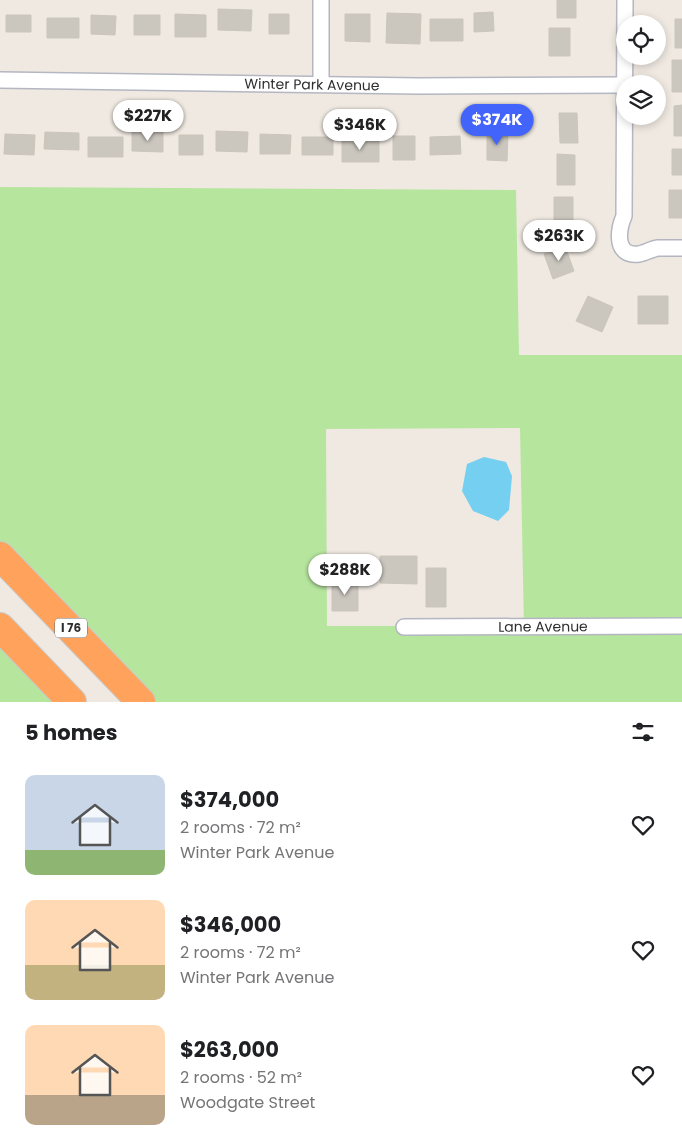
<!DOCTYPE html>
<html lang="en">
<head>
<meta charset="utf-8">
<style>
	body { margin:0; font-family:Poppins,sans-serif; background:#f2f2f2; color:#202124; height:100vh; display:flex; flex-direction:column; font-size:19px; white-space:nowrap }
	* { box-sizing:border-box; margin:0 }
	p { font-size:16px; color:#757577 }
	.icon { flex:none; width:28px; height:28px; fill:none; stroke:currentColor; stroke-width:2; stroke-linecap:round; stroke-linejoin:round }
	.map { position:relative; height:702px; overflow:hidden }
	.panel { display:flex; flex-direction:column; background:#fff; flex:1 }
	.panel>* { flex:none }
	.tools { position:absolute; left:616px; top:15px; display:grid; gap:10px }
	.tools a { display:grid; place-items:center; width:50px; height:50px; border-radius:50%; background:#fff; box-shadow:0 2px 8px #0003; font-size:25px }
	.price { position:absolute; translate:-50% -42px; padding:0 11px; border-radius:18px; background:#fff; color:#222; font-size:16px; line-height:32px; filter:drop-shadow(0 1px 2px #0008) }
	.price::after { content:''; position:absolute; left:50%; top:30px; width:15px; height:11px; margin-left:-8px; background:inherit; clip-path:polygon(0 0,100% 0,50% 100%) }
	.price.current { background:#4264fb; color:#fff }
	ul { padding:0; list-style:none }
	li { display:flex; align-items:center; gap:15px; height:125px; padding:0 25px }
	li span { display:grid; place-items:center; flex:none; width:140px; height:100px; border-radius:10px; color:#555 }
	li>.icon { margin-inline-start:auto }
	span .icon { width:60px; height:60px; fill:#fffc; stroke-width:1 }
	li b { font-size:21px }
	h2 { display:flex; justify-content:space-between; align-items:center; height:60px; padding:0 25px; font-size:21px }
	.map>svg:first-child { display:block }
</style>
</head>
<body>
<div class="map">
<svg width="682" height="702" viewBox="0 0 682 702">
	<rect width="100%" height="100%" fill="#efe9e1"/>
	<path fill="#b6e59e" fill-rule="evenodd" d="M0 187 516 190 519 355H682V702H141L0 556ZM520 428 524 626H327L326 429Z
		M0 628 72 702H0Z"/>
	<path fill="#75cff0" d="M484 457 506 462 512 476 509 510 498 521 473 511 462 491 467 464Z"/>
	<path fill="#cbc7bf" stroke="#cbc5ba" d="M557 0H576V18H557Z
		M218 9 252 10 251 31 218 30Z
		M493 12 494 31 474 32V13Z
		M387 13 421 14 420 44 386 43Z
		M175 14 206 15V37H175Z
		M269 14H289V34H269Z
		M345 14H370V42L345 41Z
		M6 15H31V32H6Z
		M91 15 116 16 115 35 91 34Z
		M134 15H160V35H134Z
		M47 18H79V38H47Z
		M430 19H463V41H430Z
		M675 19H682V48H675Z
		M549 28H570V56H549Z
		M672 60H682V92H672Z
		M682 105V136H674V106Z
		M559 113H577L578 143H560Z
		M132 131 163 132V152L132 151Z
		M216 131 248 132 247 152 216 151Z
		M45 132 79 133V150L44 149Z
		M487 132H508L507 161 487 160Z
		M5 134 35 135 34 155 4 154Z
		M260 134 291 135 290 154H260Z
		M179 135H203V155H179Z
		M393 136H415V160H393Z
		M460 136 461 154 430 155V137Z
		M88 137H123V157H88Z
		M302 137H333V155H302Z
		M342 140 379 141V162H342Z
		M672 149H682V175H672Z
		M557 154 575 155V185H557Z
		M669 190H682V218H669Z
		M554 197H573V227L554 226Z
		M565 246 574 271 553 279 544 254Z
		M588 296 613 307 602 332 576 321Z
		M638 296H668V324H638Z
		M380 556H417V584L380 583Z
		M426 568H446V607H426Z
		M332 582H358V611H332Z"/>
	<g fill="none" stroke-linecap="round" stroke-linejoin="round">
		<defs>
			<g id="street">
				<path d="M625 0 624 216C618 230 614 257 639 254 645 253 651 249 658 248 666 248 674 248 682 248"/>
				<path id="s1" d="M0 80 418 86 624 85"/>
				<path d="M321 84V0"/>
				<path id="s2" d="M404 627 682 626"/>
			</g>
			<path id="highway" d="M0 556 141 702
				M0 627 72 702"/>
		</defs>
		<use href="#street" stroke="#b4b7c1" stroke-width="18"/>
		<use href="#highway" stroke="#c9c9c9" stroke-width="30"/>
		<use href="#street" stroke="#fff" stroke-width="15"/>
		<use href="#highway" stroke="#ffa35c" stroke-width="28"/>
	</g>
	<g text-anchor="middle" stroke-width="4" stroke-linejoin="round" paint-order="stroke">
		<rect fill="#fff" stroke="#6d6d6d" stroke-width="1" x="55" y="618.5" width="32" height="19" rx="4"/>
		<g font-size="12" font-weight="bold" fill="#2e2e2e">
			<text x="71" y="632">I 76</text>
		</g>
		<g font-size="14" fill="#2e2e2e" stroke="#fff">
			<text dy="5" stroke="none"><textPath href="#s1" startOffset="312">Winter Park Avenue</textPath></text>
			<text dy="5" stroke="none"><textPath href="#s2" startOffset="139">Lane Avenue</textPath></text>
		</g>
	</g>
</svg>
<div class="tools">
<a><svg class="icon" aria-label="locate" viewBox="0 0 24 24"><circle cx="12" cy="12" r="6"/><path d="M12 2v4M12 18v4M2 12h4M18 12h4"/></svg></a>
<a><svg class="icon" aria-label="layers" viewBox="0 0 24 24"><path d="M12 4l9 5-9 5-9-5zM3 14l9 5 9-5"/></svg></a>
</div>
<b class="price" style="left:148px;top:142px">$227K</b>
<b class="price current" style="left:497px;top:146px">$374K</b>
<b class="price" style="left:360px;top:151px">$346K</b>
<b class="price" style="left:559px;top:262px">$263K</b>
<b class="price" style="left:345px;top:596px">$288K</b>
</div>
<section class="panel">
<h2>5 homes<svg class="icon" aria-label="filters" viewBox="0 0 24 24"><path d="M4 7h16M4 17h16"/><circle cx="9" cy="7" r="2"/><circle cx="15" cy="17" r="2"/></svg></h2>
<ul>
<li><span style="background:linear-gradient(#c9d6e8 75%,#8fb573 0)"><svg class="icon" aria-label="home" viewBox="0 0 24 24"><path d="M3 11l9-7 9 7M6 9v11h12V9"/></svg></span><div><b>$374,000</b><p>2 rooms · 72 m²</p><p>Winter Park Avenue</p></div><svg class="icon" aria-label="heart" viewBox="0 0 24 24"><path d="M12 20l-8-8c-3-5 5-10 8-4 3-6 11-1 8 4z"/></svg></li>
<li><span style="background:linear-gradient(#ffd9b3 65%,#c2b280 0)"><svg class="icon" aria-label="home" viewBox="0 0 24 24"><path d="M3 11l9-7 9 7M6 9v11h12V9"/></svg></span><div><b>$346,000</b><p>2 rooms · 72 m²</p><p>Winter Park Avenue</p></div><svg class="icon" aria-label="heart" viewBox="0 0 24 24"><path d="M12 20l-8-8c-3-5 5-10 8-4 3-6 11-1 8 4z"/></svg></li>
<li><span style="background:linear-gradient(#ffd9b3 70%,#b9a48a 0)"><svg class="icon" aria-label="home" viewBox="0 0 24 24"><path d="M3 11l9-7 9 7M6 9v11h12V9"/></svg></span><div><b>$263,000</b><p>2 rooms · 52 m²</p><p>Woodgate Street</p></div><svg class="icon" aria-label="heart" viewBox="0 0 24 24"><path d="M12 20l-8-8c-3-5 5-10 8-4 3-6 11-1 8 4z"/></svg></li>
</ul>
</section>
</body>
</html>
